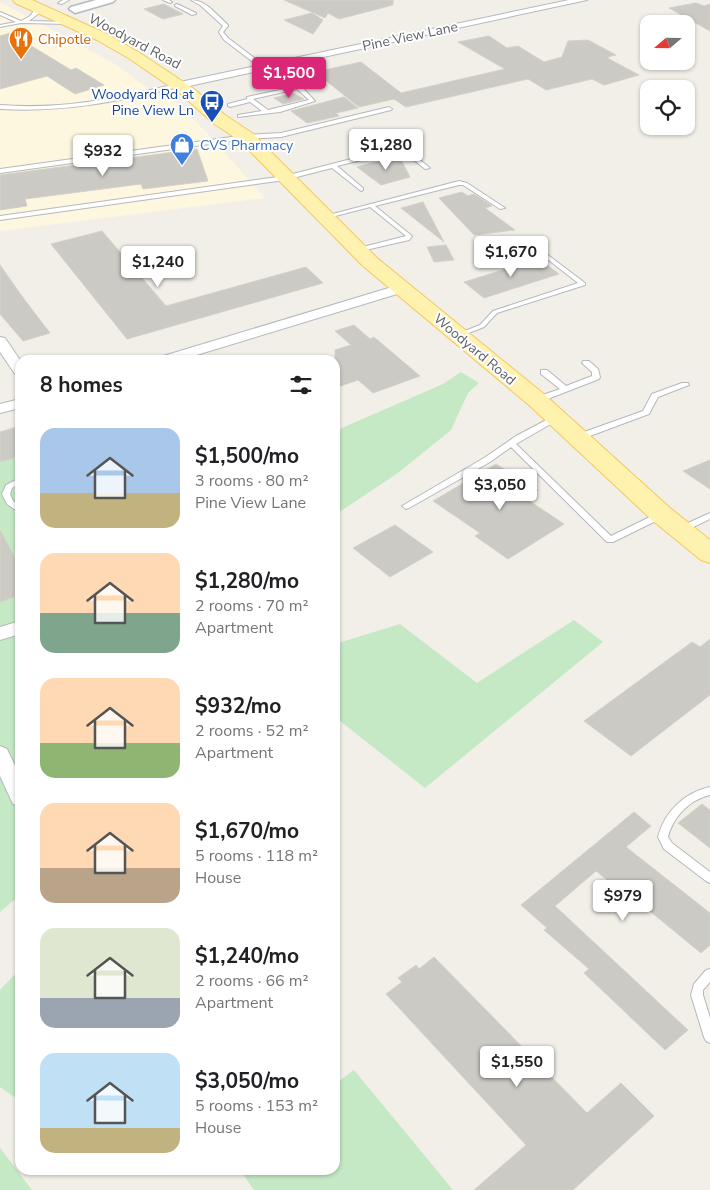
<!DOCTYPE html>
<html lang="en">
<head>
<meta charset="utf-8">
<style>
	body { margin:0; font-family:"Nunito Sans",sans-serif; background:#f2f2f2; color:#202124; height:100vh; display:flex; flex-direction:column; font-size:19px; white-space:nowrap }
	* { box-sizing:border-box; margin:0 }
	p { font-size:16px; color:#757577 }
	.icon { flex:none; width:28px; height:28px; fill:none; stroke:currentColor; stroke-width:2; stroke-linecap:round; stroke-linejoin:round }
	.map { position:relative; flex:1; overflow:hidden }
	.panel { position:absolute; left:15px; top:355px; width:325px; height:820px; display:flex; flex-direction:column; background:#fff; border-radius:15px; box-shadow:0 1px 4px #0004 }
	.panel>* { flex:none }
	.needle { width:32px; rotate:250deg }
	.controls { position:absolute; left:640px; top:15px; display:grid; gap:10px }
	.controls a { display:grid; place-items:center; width:55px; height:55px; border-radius:10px; background:#fff; box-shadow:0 1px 4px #0004; font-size:25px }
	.price { position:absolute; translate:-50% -42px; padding:0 11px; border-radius:5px; background:#fff; color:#222; font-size:16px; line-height:32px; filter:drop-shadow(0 1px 2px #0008) }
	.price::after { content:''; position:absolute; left:50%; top:30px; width:15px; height:11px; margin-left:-8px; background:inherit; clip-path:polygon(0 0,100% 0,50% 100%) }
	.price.active { background:#db2777; color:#fff }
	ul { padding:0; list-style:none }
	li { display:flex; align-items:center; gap:15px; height:125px; padding:0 25px }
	li span { display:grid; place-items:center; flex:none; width:140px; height:100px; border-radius:15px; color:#555 }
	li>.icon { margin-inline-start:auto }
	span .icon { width:60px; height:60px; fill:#fffc; stroke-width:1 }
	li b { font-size:21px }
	h2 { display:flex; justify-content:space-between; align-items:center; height:60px; padding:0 25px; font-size:21px }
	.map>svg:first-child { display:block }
</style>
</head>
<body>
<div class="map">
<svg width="710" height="1190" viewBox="0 0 710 1190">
	<rect width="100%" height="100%" fill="#f1efe8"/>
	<path fill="#fef7e0" d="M0 2 115 64 158 96 176 102 206 132 265 198 0 231Z"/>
	<path fill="#c5e8c5" d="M461 372 479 383 468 393 451 430 398 473 335 515V431L443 384Z
		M20 430V895L0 912V431Z
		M574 620 603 642 425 788 335 717V644L400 624 477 683Z
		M20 969V1101L0 1087V990Z
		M354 1070 453 1190H254L240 1170H335V1084Z
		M0 1148 32 1190H0Z"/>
	<path fill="#cccac5" stroke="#d6d1c6" d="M284 0H393V5L339 19 328 13 325 18Z
		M696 3 704 6 710 4V31L669 8Z
		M164 4 183 14 163 19 144 9Z
		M312 13 323 20 313 34 284 20Z
		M10 33 71 70 76 68 104 85 75 94 47 76 0 89V36Z
		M489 36 507 48 518 46 544 62 562 57 568 41 588 40 616 55 607 57 611 60 639 75 604 85 592 79 546 90 528 79 406 107 394 99 359 107 315 72 361 62 401 93 505 69 458 42Z
		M293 93 304 99 283 104 274 98Z
		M344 97 358 108 336 113 339 116 307 123 291 111Z
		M197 149 208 181 143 189 141 184 25 199 27 206 0 210V175Z
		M399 156 410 177 381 185 357 167Z
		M462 192 468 196 474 194 492 206 485 208 515 230 474 235 439 198Z
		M423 202 444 242 401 208Z
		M102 231 166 306 306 267 323 283 127 339 51 244Z
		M446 245 454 260 434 262 427 247Z
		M539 259 559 274 484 298 464 282Z
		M0 265 24 299 50 333 23 341 0 314Z
		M354 325 370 339 374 337 420 376 373 393 358 380 335 388V350L351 345 335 331Z
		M20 426V456L0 462V432Z
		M710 460V489L683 471Z
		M496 464 538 490 525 498 564 524 508 559 475 536 480 533 433 501Z
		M395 525 433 552 390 577 353 548Z
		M0 530 20 567V595L0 602Z
		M710 639V695L631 756 584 721 692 642 700 647Z
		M702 804 710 810V848L678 823Z
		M634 812 651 826 626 847 710 913V945L701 953 618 885 616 887 596 871 555 906 688 1030 665 1050 584 973 589 969 544 930 547 928 521 905Z
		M434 957 587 1113 621 1083 654 1116 573 1190H474L526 1145 386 994 402 982 398 978 416 965 419 969Z"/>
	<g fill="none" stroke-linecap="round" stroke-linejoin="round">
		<defs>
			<path id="service" d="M63 0H69L62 4 58 3Z
				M163 0H169L172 2 170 3Z
				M191 0C206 0 217 15 228 25V26L223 32 228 38 265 66V68H261L224 40 219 32 223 26 200 5Z
				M177 4 196 13V14L192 15 175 6V5Z
				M37 7 41 8 38 14 29 21 72 22 74 23 72 24 21 23 0 27V25L16 22 0 15V12L21 21 30 16Z
				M270 64H274L301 86 315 101 280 112 238 117V115L262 111 250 102 230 107 228 106V104L247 99V97L294 87 270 66ZM297 89 309 100 268 110 253 99Z
				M180 83 182 84V86C121 101 63 113 0 109V105C63 110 119 98 180 83Z
				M389 107 392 109 391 110 281 137 246 139 0 173V169L246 135 281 133Z
				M394 148 410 152 430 168 425 169 410 157 399 152H394L337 166 363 188V190L361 191 332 168 285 180 0 220V216L285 176Z
				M459 181 467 183 505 208 500 209 463 185H459L375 206 412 236 409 240 357 252 354 250 355 249 406 236 370 207 324 219 321 217Z
				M548 255 585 283V285L497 313 484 327 461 336H457V334L480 325 493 311 578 283 546 258V256Z
				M583 361H589L598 369 600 377 599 379 540 402H534V398L560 389 541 374V370H547L566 386 592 376V372L582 363Z
				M682 383H688L689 385 658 397 649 414 579 440H576L572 438 573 436 643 411 652 394Z
				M554 416H560L561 418 516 444 611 536 658 513H664L665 515 664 517 613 542H607L511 447 490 462 409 508 406 509 402 506 484 458 516 436Z
				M20 478V483L12 488 10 494 13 501 20 506V513L7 504 2 494 6 485Z
				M710 513V519L683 532H677L676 530 677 528Z
				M710 787V795C689 800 673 817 668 837L672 843 710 872V883L706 881 664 849 658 837C665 811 684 793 710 787Z
				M710 969V982L703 990V995L710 1018V1043L706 1041 704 1037 691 995 694 984 706 970Z"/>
			<path id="minor" d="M569 0H587L180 88 175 85 180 82Z
				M402 284 409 288 407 291 180 360H158L160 357Z
				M0 337 5 338 20 360V375L15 374 0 352Z
				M20 399V408L0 413V404Z
				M20 621V634L0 640V627Z
				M0 746 7 749 20 776V806L13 804 0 776Z"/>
			<path id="tertiary" d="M96 0H115L113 2 75 13 69 9 71 7Z"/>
			<path id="primary" d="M13 0H32L107 34 140 53 194 89 225 115 252 133 377 258 545 395 670 508 710 540V563L701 560 652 520 529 405 363 266 240 141 213 123 182 95 130 59 97 40 15 3Z"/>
		</defs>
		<use href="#service" stroke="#b5b8bc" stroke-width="2"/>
		<use href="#minor" stroke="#b5b8bc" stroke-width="2"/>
		<use href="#tertiary" stroke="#b5b8bc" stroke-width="3"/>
		<use href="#primary" stroke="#f2c960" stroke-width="2"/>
		<use href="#service" fill="#fff" fill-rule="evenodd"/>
		<use href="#minor" fill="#fff" fill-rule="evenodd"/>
		<use href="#tertiary" fill="#fff" fill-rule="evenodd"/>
		<use href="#primary" fill="#fff2af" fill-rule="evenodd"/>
	</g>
	<defs>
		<symbol id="restaurant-pin" viewBox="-11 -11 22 30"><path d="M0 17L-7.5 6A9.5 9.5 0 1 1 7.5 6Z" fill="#e8710a" stroke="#fff"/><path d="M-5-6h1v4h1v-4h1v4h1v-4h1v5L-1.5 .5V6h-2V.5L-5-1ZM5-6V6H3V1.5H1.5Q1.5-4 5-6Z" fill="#fff"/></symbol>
		<symbol id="bus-pin" viewBox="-11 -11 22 30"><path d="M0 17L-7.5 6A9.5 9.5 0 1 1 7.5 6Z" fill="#1a4fb4" stroke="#fff"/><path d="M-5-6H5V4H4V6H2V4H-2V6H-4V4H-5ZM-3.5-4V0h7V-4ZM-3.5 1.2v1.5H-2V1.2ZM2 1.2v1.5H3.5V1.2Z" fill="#fff"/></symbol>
		<symbol id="shop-pin" viewBox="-11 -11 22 30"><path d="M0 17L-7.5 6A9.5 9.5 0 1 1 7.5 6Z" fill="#3f7fe0" stroke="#fff"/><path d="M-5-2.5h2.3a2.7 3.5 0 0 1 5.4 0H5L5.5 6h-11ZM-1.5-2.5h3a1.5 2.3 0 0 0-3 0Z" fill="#fff"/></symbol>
	</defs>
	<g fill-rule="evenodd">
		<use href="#restaurant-pin" x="7" y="25" width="28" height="38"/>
		<use href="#bus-pin" x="198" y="88" width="28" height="38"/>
		<use href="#shop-pin" x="168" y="131" width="28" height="38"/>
	</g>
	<g text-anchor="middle" stroke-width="4" stroke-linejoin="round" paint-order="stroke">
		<g font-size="14" fill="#5f6368" stroke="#fff">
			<text transform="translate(410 36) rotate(-12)" y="5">Pine View Lane</text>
			<text transform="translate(135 41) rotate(28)" y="5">Woodyard Road</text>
			<text transform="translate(475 349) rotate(40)" y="5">Woodyard Road</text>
		</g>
		<g font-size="14" fill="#c56008" stroke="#fff" text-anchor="start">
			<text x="38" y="44">Chipotle</text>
		</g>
		<g font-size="14" fill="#164399" stroke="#fff" text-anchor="end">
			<text x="194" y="99">Woodyard Rd at<tspan x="194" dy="16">Pine View Ln</tspan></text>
		</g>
		<g font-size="14" fill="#366cbe" stroke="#fff" text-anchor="start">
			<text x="200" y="150">CVS Pharmacy</text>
		</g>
	</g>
</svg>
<div class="controls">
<a><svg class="needle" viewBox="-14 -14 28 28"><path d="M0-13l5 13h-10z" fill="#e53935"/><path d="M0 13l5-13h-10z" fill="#757577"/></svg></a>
<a><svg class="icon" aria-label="locate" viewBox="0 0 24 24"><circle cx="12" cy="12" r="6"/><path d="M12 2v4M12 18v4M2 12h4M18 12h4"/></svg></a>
</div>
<b class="price active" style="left:289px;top:99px">$1,500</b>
<b class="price" style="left:386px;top:171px">$1,280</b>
<b class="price" style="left:103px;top:177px">$932</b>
<b class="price" style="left:511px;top:278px">$1,670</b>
<b class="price" style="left:158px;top:288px">$1,240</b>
<b class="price" style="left:500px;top:511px">$3,050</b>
<b class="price" style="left:623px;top:922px">$979</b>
<b class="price" style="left:517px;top:1088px">$1,550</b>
<section class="panel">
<h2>8 homes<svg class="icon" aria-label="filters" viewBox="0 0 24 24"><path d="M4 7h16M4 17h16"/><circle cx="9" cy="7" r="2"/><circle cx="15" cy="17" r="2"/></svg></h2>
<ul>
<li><span style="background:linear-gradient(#a9c7e8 65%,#c2b280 0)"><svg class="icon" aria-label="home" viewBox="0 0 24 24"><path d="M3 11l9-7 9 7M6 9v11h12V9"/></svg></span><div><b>$1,500/mo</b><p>3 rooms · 80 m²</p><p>Pine View Lane</p></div></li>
<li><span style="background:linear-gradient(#ffd9b3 60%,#7fa58c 0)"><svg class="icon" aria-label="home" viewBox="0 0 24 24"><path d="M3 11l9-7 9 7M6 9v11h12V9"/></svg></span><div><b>$1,280/mo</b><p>2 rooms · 70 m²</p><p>Apartment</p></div></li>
<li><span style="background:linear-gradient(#ffd9b3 65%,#8fb573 0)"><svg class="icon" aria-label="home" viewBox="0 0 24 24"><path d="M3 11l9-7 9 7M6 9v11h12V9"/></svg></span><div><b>$932/mo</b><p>2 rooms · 52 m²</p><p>Apartment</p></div></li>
<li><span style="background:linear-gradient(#ffd9b3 65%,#b9a48a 0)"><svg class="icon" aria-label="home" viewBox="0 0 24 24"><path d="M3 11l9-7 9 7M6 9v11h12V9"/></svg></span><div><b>$1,670/mo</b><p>5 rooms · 118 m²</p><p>House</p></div></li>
<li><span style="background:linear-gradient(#dfe7d0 70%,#9aa5b1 0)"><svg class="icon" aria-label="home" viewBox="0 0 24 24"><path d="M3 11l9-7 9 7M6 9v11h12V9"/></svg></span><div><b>$1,240/mo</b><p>2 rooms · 66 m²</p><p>Apartment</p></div></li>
<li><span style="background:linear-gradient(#bfe0f5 75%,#c2b280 0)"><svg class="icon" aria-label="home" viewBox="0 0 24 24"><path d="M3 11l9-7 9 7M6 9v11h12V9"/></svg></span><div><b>$3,050/mo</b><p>5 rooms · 153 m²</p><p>House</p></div></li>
</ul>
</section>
</div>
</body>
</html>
